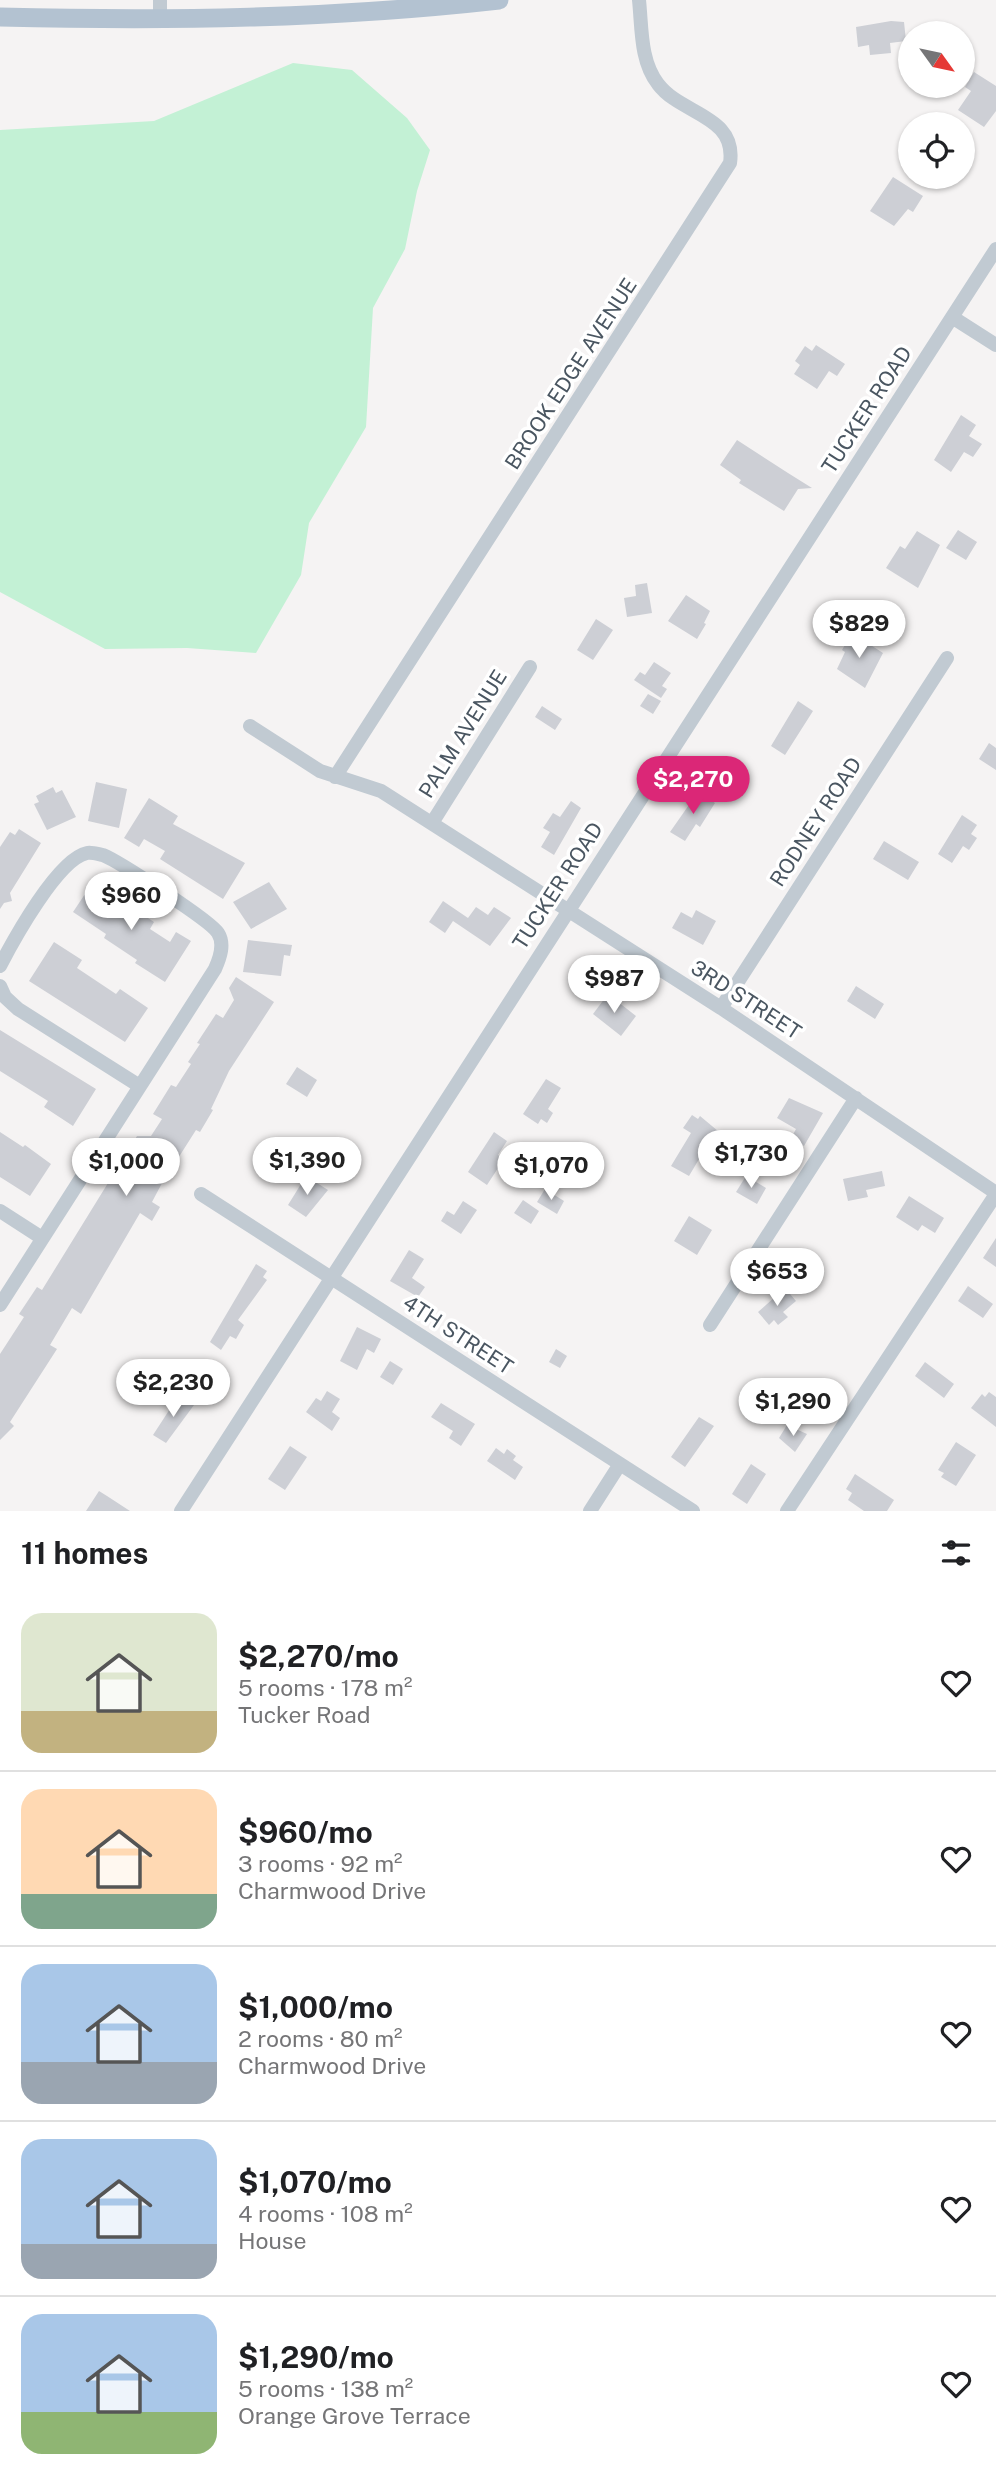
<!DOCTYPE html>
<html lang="en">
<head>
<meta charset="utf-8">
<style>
	body { margin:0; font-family:"Public Sans",sans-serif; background:#f2f2f2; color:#202124; height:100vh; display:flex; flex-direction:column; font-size:26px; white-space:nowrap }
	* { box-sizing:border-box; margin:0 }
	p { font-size:23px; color:#757577 }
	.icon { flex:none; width:38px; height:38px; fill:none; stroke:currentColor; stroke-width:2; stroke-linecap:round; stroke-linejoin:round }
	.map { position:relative; height:1511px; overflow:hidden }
	.side { display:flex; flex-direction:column; background:#fff; flex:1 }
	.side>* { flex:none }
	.needle { width:46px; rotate:123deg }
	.buttons { position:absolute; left:898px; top:21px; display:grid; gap:14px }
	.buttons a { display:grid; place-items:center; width:77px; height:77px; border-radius:50%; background:#fff; box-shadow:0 2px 5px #0004; font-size:35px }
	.price { position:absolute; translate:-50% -60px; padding:0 16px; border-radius:24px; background:#fff; color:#222; font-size:23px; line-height:46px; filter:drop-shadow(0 2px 4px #0008) }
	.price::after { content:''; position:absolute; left:50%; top:42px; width:21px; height:16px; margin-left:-10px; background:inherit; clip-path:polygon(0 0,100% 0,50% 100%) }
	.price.selected { background:#db2777; color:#fff }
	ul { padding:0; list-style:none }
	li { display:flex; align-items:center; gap:21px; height:175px; padding:0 21px }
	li+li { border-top:2px solid #e0e0e0 }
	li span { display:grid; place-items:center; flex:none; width:196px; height:140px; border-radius:21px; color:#555 }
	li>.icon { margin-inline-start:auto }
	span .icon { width:84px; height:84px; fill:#fffc; stroke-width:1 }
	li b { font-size:30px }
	h2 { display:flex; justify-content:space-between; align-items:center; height:84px; padding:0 21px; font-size:30px }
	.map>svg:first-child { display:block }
</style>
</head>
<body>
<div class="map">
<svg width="996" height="1511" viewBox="0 0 996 1511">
	<rect width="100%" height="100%" fill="#f5f3f3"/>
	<path fill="#c3f1d5" d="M293 63 352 70 407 118 430 150 417 191 405 249 373 308 366 427 309 523 301 575 256 653 187 648 105 649 0 592V130L154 121Z"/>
	<path fill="#cdcfd5" d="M891 21 904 22 906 41 890 43 891 53 870 55 869 45 858 47 856 27Z
		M974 72 996 86V111L984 127 958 110 971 91 965 87Z
		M893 177 923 196 913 212 908 209 894 226 870 211Z
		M816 345 845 364 837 376 829 371 817 389 794 374 800 365 795 361 805 346 812 351Z
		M961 415 976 425 969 436 982 444 973 457 964 452 951 472 934 460Z
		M737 440 788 473 812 488 798 489 784 511 739 483 741 480 720 465Z
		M958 530 977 542 966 560 946 548Z
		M917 531 940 545 918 588 886 568 900 546 905 549Z
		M647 583 652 613 627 617 624 598 636 596 635 585Z
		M686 595 710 611 704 623 706 624 697 639 668 621Z
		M596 619 613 630 593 660 577 650Z
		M852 633 883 653 865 688 837 669 845 652 842 650Z
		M654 662 671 673 662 686 667 689 661 698 634 680 640 672 645 675Z
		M648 694 661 701 653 714 640 706Z
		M798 701 813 711 785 755 771 746Z
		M542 706 562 719 555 730 535 717Z
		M989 743 996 748V770L979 759Z
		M96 782 127 789 119 828 88 821Z
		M53 787 56 793 62 790 76 817 47 830 34 804 39 802 36 796Z
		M698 792 715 803 700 827 696 824 685 841 670 832Z
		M149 798 178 816 173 824 245 863 223 899 160 859 165 851 144 839 139 847 124 838Z
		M571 801 581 808 554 855 541 847 550 832 543 828 553 813 560 817Z
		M962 815 977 825 971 834 977 838 969 850 963 846 952 863 938 854Z
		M19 829 41 843 10 893 12 901 4 903 0 909V847L10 832 15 835Z
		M884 841 919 862 908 880 873 859Z
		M93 882 154 922 150 929 170 942 176 932 191 941 165 982 135 963 137 960 104 938 106 934 73 912Z
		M269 882 287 909 251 929 233 902Z
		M443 901 468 918 476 907 488 915 494 907 511 918 490 946 453 921 445 933 429 922Z
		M696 910 716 921 703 945 672 928 681 912 692 918Z
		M248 940 292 945 290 956 284 955 281 976 243 972Z
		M54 942 82 960 77 968 116 994 120 989 148 1008 125 1042 29 981Z
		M236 977 274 1002 229 1071 211 1109 213 1110 200 1132 196 1130 161 1185 152 1202 160 1207 152 1221 140 1213 81 1314 72 1308 50 1345 57 1349 10 1422 14 1426 0 1440V1354L24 1317 19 1314 37 1287 42 1290 137 1136H151L162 1119 153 1114 171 1085 176 1087 191 1064 188 1062 200 1044 197 1043 216 1014 223 1018 234 1000 229 988Z
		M856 986 884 1004 875 1019 847 1001Z
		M608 994 636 1016 621 1036 593 1014Z
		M0 1030 96 1089 73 1126 44 1107 48 1101 0 1071Z
		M297 1067 317 1080 307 1097 286 1084Z
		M546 1079 561 1088 548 1109 553 1113 547 1123 541 1119 538 1124 523 1114Z
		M789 1098 823 1113 804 1146 791 1138 796 1129 777 1118Z
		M692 1115 698 1119 700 1116 724 1136 716 1149 708 1144 689 1176 671 1166 691 1133 683 1128Z
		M0 1132 23 1147 25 1145 51 1164 30 1196 0 1177Z
		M494 1132 507 1141 498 1155 504 1159 487 1185 468 1172Z
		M882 1171 885 1186 866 1190 868 1197 848 1201 843 1179Z
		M306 1176 328 1190 306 1217 288 1205Z
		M746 1176 766 1188 757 1204 736 1192Z
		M545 1189 564 1201 557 1214 537 1202Z
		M909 1196 944 1218 935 1233 922 1225 918 1231 896 1217Z
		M523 1200 539 1211 531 1224 514 1213Z
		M463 1201 477 1210 461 1234 441 1221 447 1211 454 1215Z
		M689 1216 712 1230 697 1255 674 1241Z
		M996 1238V1267L983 1258Z
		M409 1250 424 1259 412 1278 425 1287 418 1297 390 1281Z
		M256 1264 267 1271 263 1277 267 1280 238 1320 244 1325 236 1339 230 1336 221 1350 210 1342Z
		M968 1286 993 1304 983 1318 958 1301Z
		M785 1288 796 1301 783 1312 788 1317 778 1325 774 1320 769 1325 758 1312Z
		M357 1327 381 1339 374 1353 367 1349 357 1370 340 1361Z
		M556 1349 567 1356 560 1368 549 1362Z
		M390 1361 403 1369 393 1385 380 1377Z
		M925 1362 954 1384 944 1398 915 1376Z
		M327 1391 340 1399 332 1412 340 1418 332 1431 306 1412 316 1398 321 1401Z
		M989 1392 996 1397V1427L971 1408 982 1394 985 1397Z
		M179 1395 194 1405 166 1443 153 1435Z
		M441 1403 475 1424 461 1446 449 1438 453 1431 431 1417Z
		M699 1417 714 1426 685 1467 671 1457Z
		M787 1425 807 1434 795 1452 779 1438Z
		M956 1442 976 1455 956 1486 941 1477 944 1473 938 1470Z
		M290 1446 307 1457 285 1490 268 1479Z
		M496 1448 504 1454 507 1449 516 1456 513 1460 523 1467 515 1480 487 1461Z
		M751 1464 766 1474 747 1504 732 1494Z
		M855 1474 894 1500 887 1511H864L848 1500 852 1493 846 1489Z
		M99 1491 107 1496 130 1511H86Z"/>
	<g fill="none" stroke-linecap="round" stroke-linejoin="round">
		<path stroke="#c1cad2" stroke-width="14" d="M160 21V0
			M952 317 996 345
			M250 726 320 771 381 791 721 1008 996 1193
			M335 777 730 163C737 115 681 115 658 84 640 61 642 28 639 0
			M432 823 530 667
			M0 966C14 939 58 859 87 853 91 852 98 854 103 855 118 861 211 921 218 933 225 944 220 958 215 969L0 1305
			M0 986 5 997 18 1009 138 1085
			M721 1008 947 658
			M201 1194 693 1511
			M0 1211 42 1238
			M710 1325 856 1098
			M181 1511 996 249
			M590 1511 620 1464
			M787 1511 996 1194"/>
		<path stroke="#b3c2d1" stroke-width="19" d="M0 17C169 21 330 19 499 0"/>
	</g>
	<g text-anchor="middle" stroke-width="7" stroke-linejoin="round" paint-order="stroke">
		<g font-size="21" fill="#4a5661" stroke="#fff">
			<text transform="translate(571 374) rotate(-57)" y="7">BROOK EDGE AVENUE</text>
			<text transform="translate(867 410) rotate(-57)" y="7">TUCKER ROAD</text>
			<text transform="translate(463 734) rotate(-58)" y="7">PALM AVENUE</text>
			<text transform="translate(816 822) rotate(-57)" y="7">RODNEY ROAD</text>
			<text transform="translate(558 886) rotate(-57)" y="7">TUCKER ROAD</text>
			<text transform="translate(746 1000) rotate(33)" y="7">3RD STREET</text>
			<text transform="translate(458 1335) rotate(33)" y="7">4TH STREET</text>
		</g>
	</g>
</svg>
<div class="buttons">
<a><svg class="needle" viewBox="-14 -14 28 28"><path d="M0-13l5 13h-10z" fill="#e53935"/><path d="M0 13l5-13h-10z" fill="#757577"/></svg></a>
<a><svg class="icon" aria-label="locate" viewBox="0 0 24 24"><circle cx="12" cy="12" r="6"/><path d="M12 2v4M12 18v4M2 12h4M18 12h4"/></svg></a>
</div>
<b class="price" style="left:859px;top:660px">$829</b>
<b class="price selected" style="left:693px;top:816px">$2,270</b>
<b class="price" style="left:131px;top:932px">$960</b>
<b class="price" style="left:614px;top:1015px">$987</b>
<b class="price" style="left:751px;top:1190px">$1,730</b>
<b class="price" style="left:307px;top:1197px">$1,390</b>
<b class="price" style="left:126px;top:1198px">$1,000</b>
<b class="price" style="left:551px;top:1202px">$1,070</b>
<b class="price" style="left:777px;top:1308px">$653</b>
<b class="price" style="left:173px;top:1419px">$2,230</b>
<b class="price" style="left:793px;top:1438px">$1,290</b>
</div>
<section class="side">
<h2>11 homes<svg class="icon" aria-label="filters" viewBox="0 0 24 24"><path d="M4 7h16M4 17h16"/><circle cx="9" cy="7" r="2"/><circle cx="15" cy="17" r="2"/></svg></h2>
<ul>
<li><span style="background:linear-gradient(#dfe7d0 70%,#c2b280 0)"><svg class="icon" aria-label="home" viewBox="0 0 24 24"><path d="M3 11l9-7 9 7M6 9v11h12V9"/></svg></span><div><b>$2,270/mo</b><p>5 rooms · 178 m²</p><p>Tucker Road</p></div><svg class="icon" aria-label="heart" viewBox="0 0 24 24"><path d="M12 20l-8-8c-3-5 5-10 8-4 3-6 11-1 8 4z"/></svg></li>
<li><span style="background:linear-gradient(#ffd9b3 75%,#7fa58c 0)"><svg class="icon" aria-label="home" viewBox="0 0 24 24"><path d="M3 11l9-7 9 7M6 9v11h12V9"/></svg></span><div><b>$960/mo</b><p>3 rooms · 92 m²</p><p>Charmwood Drive</p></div><svg class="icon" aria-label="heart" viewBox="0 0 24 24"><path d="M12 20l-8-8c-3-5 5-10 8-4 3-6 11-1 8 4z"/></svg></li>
<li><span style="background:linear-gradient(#a9c7e8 70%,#9aa5b1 0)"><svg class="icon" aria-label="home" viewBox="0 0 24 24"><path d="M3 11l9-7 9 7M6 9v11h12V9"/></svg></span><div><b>$1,000/mo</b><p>2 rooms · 80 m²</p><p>Charmwood Drive</p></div><svg class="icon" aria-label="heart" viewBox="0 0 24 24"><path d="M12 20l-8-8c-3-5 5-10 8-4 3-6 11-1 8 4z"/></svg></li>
<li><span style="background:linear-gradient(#a9c7e8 75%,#9aa5b1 0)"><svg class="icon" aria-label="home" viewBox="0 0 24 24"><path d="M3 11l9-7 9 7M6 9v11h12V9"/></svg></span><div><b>$1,070/mo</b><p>4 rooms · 108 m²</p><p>House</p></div><svg class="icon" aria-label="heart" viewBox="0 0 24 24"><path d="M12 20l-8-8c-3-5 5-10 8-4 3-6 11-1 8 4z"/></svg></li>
<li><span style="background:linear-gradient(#a9c7e8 70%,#8fb573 0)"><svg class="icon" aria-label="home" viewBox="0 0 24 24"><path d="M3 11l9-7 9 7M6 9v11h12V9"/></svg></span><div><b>$1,290/mo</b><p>5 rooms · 138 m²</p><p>Orange Grove Terrace</p></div><svg class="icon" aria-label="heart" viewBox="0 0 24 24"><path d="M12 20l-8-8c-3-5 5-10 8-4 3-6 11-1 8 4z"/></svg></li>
</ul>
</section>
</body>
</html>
